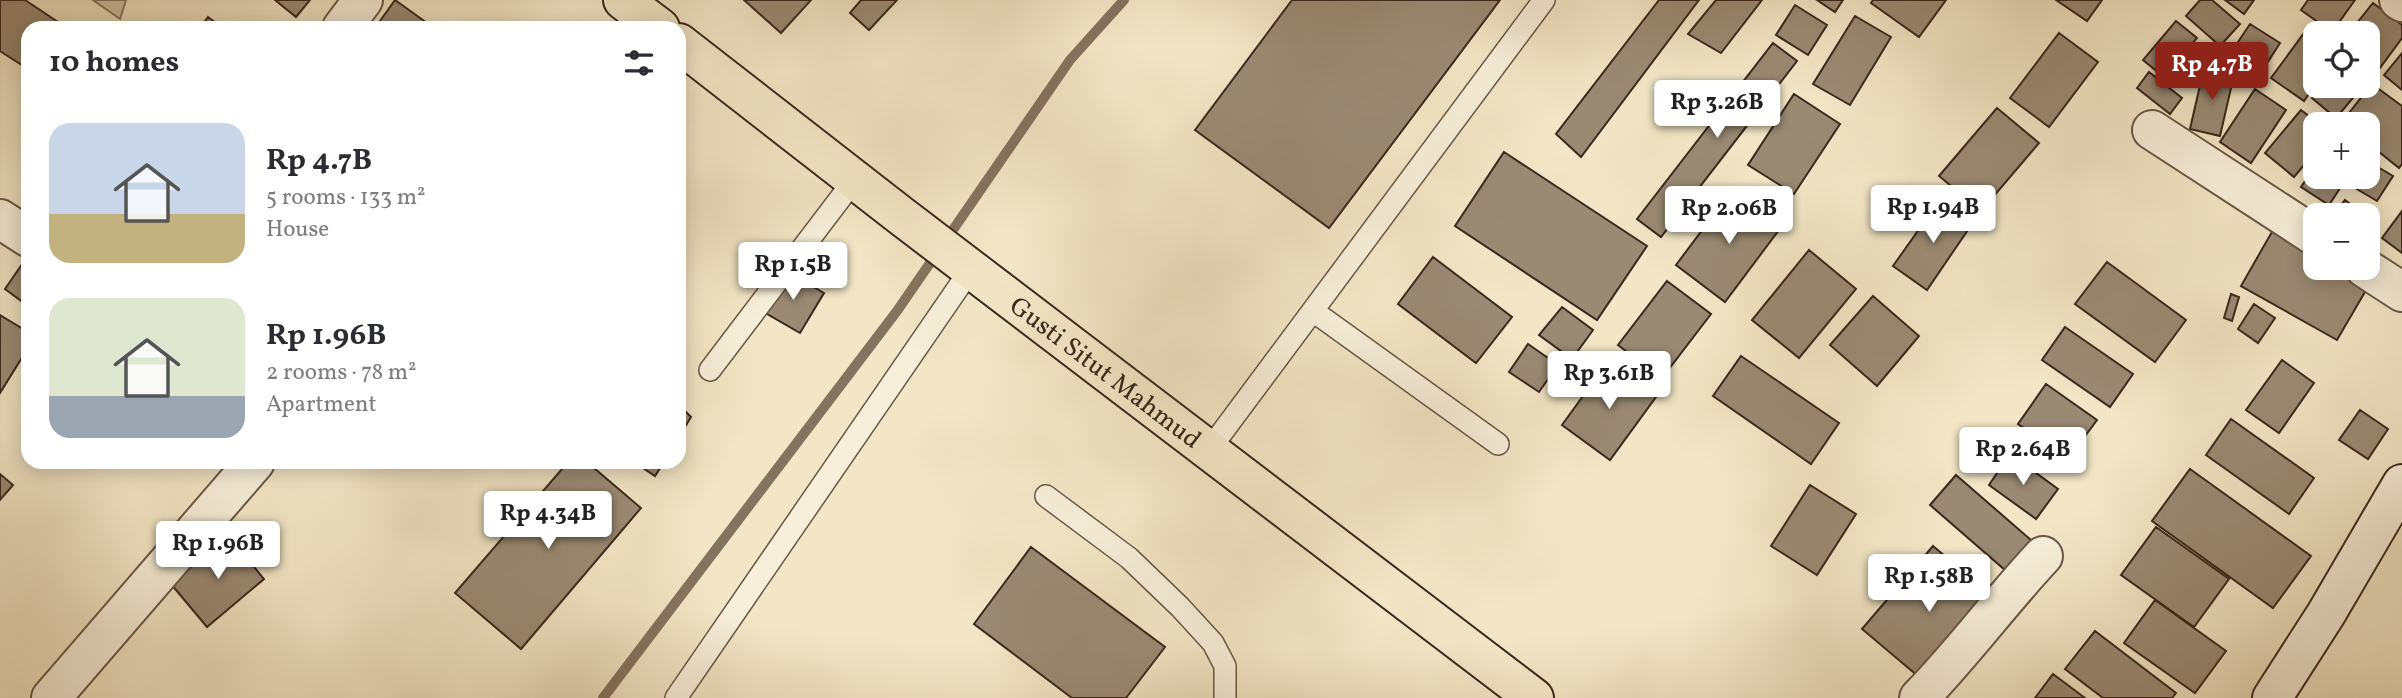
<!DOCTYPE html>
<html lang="en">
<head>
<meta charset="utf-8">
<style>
	body { margin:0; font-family:Vollkorn,serif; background:#f2f2f3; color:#2b2b33; height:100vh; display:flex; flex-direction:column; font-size:26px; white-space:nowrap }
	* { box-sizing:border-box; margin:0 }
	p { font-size:23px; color:#7c7c81 }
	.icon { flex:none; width:38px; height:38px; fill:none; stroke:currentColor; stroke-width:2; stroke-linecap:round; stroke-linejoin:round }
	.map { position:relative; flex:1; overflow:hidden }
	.sheet { position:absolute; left:21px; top:21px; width:665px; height:448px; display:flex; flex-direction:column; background:#fff; border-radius:21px; box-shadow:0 4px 18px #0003 }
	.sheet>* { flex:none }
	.buttons { position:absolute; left:2303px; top:21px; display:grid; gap:14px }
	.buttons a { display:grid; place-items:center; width:77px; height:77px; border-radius:14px; background:#fff; box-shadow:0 4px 18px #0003; font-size:35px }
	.price { position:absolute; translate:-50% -60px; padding:0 16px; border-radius:7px; background:#fff; color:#222; font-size:23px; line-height:46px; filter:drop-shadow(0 2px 4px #0008) }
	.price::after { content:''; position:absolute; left:50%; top:42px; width:21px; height:16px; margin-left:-10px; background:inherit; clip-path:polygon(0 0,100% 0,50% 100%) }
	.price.on { background:#8f2418; color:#fff }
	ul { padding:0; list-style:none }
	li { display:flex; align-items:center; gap:21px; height:175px; padding:0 28px }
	li span { display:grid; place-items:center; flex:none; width:196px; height:140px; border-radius:21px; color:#555 }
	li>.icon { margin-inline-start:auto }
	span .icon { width:84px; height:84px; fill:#fffc; stroke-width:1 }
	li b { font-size:30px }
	h2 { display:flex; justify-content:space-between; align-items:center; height:84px; padding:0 28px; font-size:30px }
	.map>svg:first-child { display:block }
</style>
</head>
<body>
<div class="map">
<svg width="2402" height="698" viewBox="0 0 2402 698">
	<rect width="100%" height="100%" fill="#f2e6c6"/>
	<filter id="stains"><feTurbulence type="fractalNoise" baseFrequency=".00286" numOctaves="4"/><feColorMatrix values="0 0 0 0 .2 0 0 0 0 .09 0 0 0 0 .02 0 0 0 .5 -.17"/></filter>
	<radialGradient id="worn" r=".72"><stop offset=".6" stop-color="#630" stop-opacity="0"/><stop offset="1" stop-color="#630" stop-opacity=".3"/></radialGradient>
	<path fill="#d3c6a9" stroke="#877662" stroke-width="2" d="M93 0H126L120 19Z"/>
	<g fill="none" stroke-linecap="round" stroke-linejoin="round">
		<path stroke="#84735f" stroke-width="10" d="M603 698 897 311 1070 60 1124 0"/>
	</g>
	<path fill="#9a8a74" stroke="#3b271c" stroke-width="2" d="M0 0H25L67 28H28V69L0 51Z
		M275 0H310L296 17Z
		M395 0 434 28H375Z
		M744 0H811L781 33Z
		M861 0H897L869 30 850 13Z
		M1292 0H1500L1329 228 1195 130Z
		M1659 0H1699L1581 157 1556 134Z
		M1716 0H1762L1721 53 1688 34Z
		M1817 0H1843L1835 12Z
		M1873 0H1946L1919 37 1871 3Z
		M2056 0H2102L2087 21Z
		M2200 0H2212L2240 24 2220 46 2186 16Z
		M2225 0H2254L2244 14Z
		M2308 0H2355L2332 32 2301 10Z
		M2373 3 2402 25V38L2377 72 2368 65V33H2349Z
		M1795 5 1827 25 1808 55 1776 35Z
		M1855 16 1891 37 1850 105 1813 84Z
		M208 17 223 28H200Z
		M2176 21 2197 38 2164 77 2143 60Z
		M2250 24 2280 43 2262 71 2232 51Z
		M2059 33 2098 62 2049 127 2010 98Z
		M2304 33 2315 41V85L2304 101 2271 78Z
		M1773 43 1797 61 1661 237 1637 219Z
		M2402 53V90L2384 75Z
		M2204 68 2234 75 2220 136 2190 129Z
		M2149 72 2182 98 2170 114 2137 88Z
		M2372 84 2402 106V164L2399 168 2368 143V124L2341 123Z
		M2322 86H2363L2336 118 2312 98Z
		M2255 89 2286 110 2251 163 2220 142Z
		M1794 94 1840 124 1794 194 1748 165Z
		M1997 108 2039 143 1981 211 1939 176Z
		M2301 110 2319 124H2315V152L2294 177 2265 153Z
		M1504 152 1647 246 1597 320 1455 226Z
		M2371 163 2393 176 2377 201 2355 188 2362 177H2368V168Z
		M2315 166V177H2336L2344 182 2329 205 2301 187Z
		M1733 189 1782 226 1725 302 1676 265Z
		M2345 200 2365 215H2333Z
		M1939 201 1972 224 1927 290 1893 266Z
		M2402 211V253L2382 238Z
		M2273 230 2315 254V268H2340L2369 285 2337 340 2241 286Z
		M1809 250 1856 289 1799 358 1752 320Z
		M27 257H28V306L5 289Z
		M1433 257 1512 317 1476 363 1398 304Z
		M2107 262 2186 320 2155 362 2075 304Z
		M786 271 824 293 800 333 762 311Z
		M1667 281 1711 314 1662 378 1618 345Z
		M2231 294 2239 297 2232 321 2224 318Z
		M1873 296 1919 336 1877 386 1830 345Z
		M2254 304 2275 318 2258 343 2238 329Z
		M1562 307 1593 330 1572 359 1539 335Z
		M0 315 28 332V348L0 393Z
		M2065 327 2133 374 2110 407 2042 360Z
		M1528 344 1558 365 1539 392 1509 372Z
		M1741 356 1839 423 1811 464 1713 396Z
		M2282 360 2314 383 2279 433 2246 410Z
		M1607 363 1656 397 1610 460 1562 425Z
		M2046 384 2097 420 2068 459 2018 424Z
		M679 405 691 417 679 437Z
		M2360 410 2388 429 2368 459 2339 440Z
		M2231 419 2314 478 2289 514 2206 455Z
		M2010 454 2058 489 2036 519 1989 485Z
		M568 462H587L641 508 521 649 455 593Z
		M634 462H664L655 476Z
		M2190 469 2311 556 2273 608 2152 521Z
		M0 474 13 485 0 500Z
		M1956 475 2031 540 2005 570 1930 505Z
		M1810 485 1856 514 1817 575 1771 546Z
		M2156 527 2229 579 2194 627 2121 575Z
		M228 535 264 579 207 627 171 584Z
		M1933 546 1996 599 1925 682 1862 629Z
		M1031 547 1165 647 1126 698H1072L974 624Z
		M2155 600 2226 651 2195 693 2124 643Z
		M2095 631 2176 693 2172 698H2103L2065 669Z
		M2053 674 2085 698H2035Z"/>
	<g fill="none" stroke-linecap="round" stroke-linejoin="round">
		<defs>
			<path id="lane" d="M1313 311 1498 444
				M710 370 855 179
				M1209 450 1544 0
				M1046 496 1129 558 1180 607 1213 643 1225 666V698
				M676 698 971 269"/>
			<path id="street" d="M2399 0 2402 2
				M342 28 363 0
				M2152 130 2315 236
				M0 219 28 237
				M2365 268 2402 292
				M51 698 255 462
				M1919 698C1963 653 2000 602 2043 556"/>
			<path id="secondary" d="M2272 698 2326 614 2402 484"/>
			<g id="highway">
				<path d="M623 0 660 28"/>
				<path id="s1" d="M679 43 900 215 1534 698"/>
			</g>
		</defs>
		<use href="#lane" stroke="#695746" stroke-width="24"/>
		<use href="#street" stroke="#695746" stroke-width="42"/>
		<use href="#secondary" stroke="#3b271c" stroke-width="42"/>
		<use href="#highway" stroke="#3b271c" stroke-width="42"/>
		<use href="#lane" stroke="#f7efda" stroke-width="21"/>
		<use href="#street" stroke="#f7efda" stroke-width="38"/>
		<use href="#secondary" stroke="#f7efda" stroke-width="38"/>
		<use href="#highway" stroke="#f2e6c6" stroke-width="38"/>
	</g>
	<g text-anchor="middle" stroke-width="7" stroke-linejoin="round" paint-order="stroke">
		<g font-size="26" fill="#3b271c" stroke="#f7efda">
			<text dy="9" stroke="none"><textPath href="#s1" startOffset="539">Gusti Situt Mahmud</textPath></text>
		</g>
	</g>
	<rect width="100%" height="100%" filter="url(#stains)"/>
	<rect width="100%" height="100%" fill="url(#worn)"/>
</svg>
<div class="buttons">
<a><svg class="icon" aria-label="locate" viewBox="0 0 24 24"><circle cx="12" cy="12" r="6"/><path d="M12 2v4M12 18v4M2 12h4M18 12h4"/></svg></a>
<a>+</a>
<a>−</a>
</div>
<b class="price on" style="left:2212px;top:102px">Rp 4.7B</b>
<b class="price" style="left:1717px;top:140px">Rp 3.26B</b>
<b class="price" style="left:1933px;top:245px">Rp 1.94B</b>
<b class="price" style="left:1729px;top:246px">Rp 2.06B</b>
<b class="price" style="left:793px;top:302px">Rp 1.5B</b>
<b class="price" style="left:1609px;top:411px">Rp 3.61B</b>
<b class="price" style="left:2023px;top:487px">Rp 2.64B</b>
<b class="price" style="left:548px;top:551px">Rp 4.34B</b>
<b class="price" style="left:218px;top:581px">Rp 1.96B</b>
<b class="price" style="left:1929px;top:614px">Rp 1.58B</b>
<section class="sheet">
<h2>10 homes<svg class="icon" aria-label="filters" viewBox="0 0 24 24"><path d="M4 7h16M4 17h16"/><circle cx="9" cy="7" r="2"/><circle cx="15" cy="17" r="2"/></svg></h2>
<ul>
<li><span style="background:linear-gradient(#c9d6e8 65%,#c2b280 0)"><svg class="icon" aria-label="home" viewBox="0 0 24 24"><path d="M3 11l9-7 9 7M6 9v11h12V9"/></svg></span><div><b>Rp 4.7B</b><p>5 rooms · 133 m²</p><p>House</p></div></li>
<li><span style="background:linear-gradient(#dfe7d0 70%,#9aa5b1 0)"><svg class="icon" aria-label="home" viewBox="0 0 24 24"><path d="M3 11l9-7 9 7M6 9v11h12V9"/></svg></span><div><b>Rp 1.96B</b><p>2 rooms · 78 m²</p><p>Apartment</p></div></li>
</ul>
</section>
</div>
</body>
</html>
